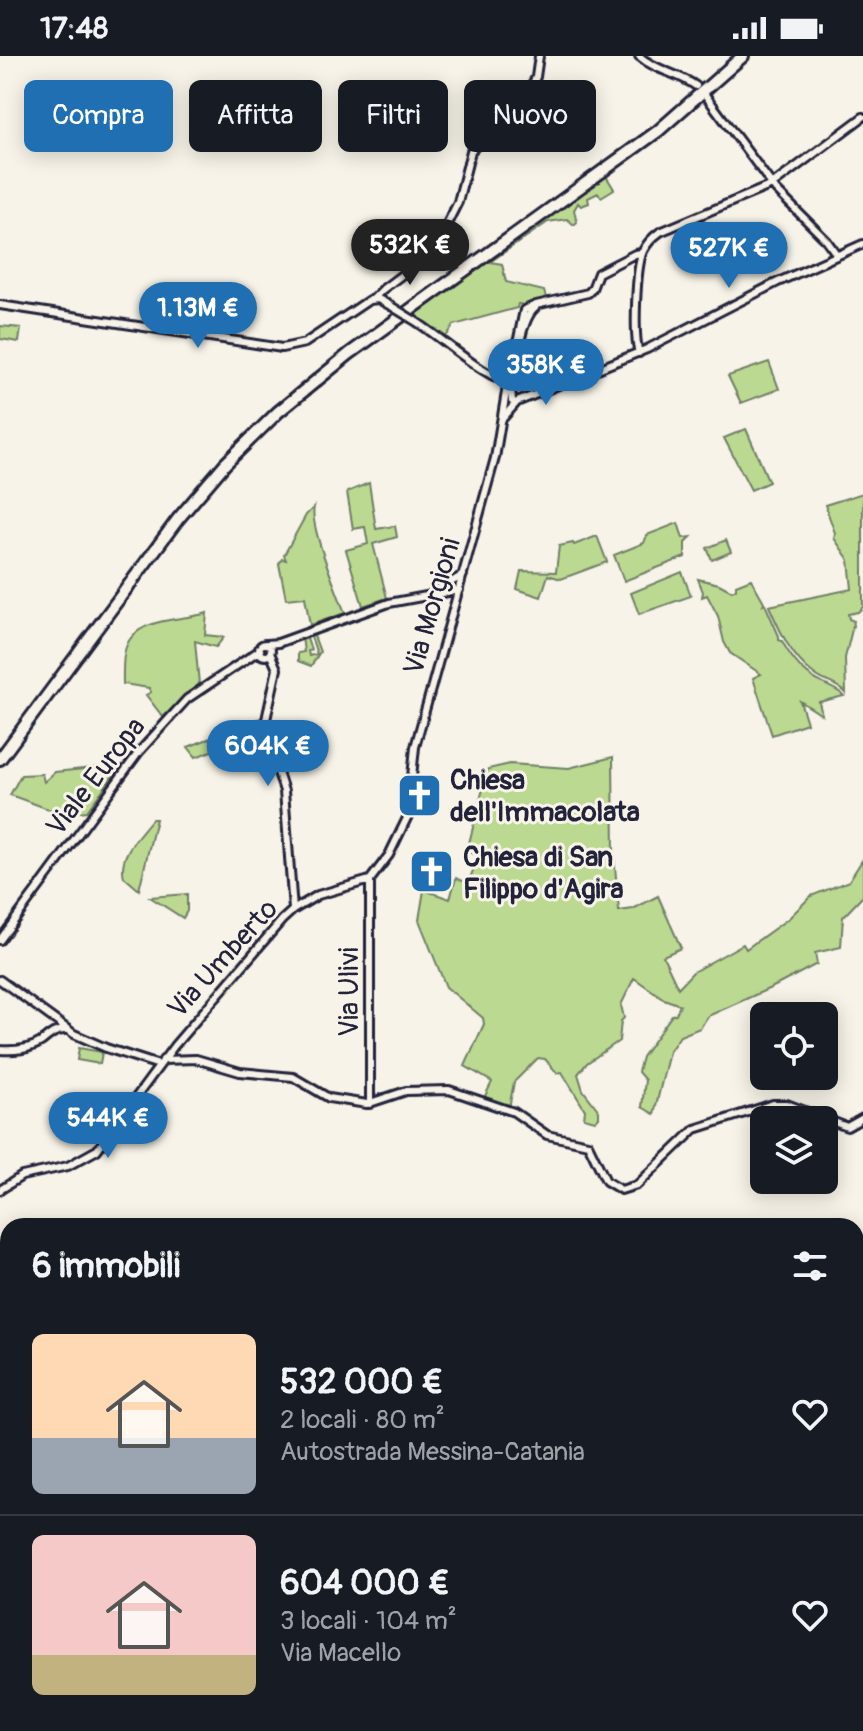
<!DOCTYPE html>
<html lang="it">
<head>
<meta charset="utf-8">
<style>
	body { margin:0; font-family:Pangolin,sans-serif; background:#242831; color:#f1f3f6; height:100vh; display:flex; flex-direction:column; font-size:30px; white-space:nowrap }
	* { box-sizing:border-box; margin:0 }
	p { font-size:26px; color:#9ea1a6 }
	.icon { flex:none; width:44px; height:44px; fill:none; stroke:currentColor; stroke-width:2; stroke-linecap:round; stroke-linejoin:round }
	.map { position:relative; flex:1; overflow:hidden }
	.drawer { position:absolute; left:0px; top:1162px; width:864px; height:514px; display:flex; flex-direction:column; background:#171b24; border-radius:24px 24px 0 0; box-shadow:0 4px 20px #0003 }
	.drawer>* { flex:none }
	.guide { position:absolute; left:24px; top:24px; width:816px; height:72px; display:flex; gap:16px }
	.tools { position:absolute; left:750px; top:946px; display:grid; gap:16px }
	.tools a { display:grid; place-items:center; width:88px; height:88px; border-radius:12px; background:#171b24; box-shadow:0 4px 20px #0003; font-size:40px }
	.price { position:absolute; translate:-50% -68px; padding:0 18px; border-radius:28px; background:#1f6fb2; color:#fff; font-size:26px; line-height:52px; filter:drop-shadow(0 2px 4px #0008) }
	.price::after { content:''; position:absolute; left:50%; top:48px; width:24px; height:18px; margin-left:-12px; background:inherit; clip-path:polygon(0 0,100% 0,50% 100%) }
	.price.active { background:#222; color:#fff }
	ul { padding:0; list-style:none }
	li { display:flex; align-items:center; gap:24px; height:200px; padding:0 32px }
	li+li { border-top:2px solid #363941 }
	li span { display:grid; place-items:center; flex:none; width:224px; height:160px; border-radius:12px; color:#555 }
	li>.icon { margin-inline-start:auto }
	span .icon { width:96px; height:96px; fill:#fffc; stroke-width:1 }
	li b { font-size:34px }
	h2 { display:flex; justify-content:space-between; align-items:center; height:96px; padding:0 32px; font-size:34px }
	.pill { padding:0 28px; border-radius:12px; background:#171b24; box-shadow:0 4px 20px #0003; font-size:28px; line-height:72px }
	.pill.active { background:#1f6fb2; color:#fff }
	.status { display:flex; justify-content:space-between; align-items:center; height:56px; padding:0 40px; background:#171b24; direction:ltr }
	.status svg { height:22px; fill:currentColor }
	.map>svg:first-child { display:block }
</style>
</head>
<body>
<div class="status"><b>17:48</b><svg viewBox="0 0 49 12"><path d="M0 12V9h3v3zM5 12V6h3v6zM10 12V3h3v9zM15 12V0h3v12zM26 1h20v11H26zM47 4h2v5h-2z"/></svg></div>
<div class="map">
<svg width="863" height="1675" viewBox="0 0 863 1675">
	<rect width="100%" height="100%" fill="#f7f3e8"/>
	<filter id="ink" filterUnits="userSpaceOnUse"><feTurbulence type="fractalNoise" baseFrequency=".0125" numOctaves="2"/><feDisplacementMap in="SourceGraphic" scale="16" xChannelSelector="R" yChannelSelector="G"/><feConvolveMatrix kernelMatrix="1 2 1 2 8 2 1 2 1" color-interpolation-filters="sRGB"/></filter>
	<g filter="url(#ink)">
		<path fill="#bcd991" stroke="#6f7e66" stroke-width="2" d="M606 120 614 133 601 141 598 137 588 142 589 147 581 150 578 147 574 154 577 166 574 169 567 163 548 166 490 206 502 208 506 226 544 235 547 245 529 250 518 248 517 252 454 269 446 281 410 258Z
			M0 270 21 272 19 286 0 283Z
			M769 306 779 333 741 347 728 320Z
			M746 373 769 426 751 434 724 382Z
			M369 427 376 473 395 470 397 481 373 488 387 542 363 550 346 494 368 488 365 471 353 473 347 436Z
			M863 437V551L858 556 848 558 849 563 854 565 845 602 846 637C835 626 825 627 814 618 791 601 780 575 769 550L852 533 849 504 834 482 835 477 825 449Z
			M314 451C309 470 337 535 345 557L310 569 305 541 286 543 279 508 282 503 286 504 284 499 306 459Z
			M678 467 683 482 691 481 685 487V501L624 525 614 499 644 487 647 479Z
			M597 480 607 506 561 523 548 519 541 541 517 533 521 515 556 516 559 490 573 487 574 489Z
			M726 484 731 496 712 504 707 492Z
			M682 516 691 540 639 558 631 537Z
			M698 523 719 528 732 535 736 533V529L751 523 764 546 763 549 765 548 779 580V584L782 585C791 602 803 618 822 627 831 632 837 633 844 640L819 646 822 659 800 645 807 667 772 679 753 622 761 618 730 597 724 586 718 560 707 539 702 541 703 536Z
			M207 557 205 579 224 581 216 591 195 585 199 628 163 661 146 639 151 636 149 632 123 628C123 617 122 601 126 591 137 560 184 565 207 557Z
			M313 577 320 596 311 610 298 605V597L304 596 302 581 306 580 311 594 308 595 309 600 317 598 310 578Z
			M261 662 262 675 196 701 188 691Z
			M613 701 614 799 619 855 633 853 658 840 681 892 663 900 678 932 693 916 743 888 746 893 789 862 811 840 849 825 863 803V840L843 861 841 891 815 897 817 908 775 930 708 960 700 972 680 980 669 996 654 1058 642 1051 645 1024 638 1016 642 1001 672 959 676 958 680 949 664 943 634 922 621 949 624 962 621 965 619 985 587 1007 578 1018 583 1034 599 1055V1061L595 1065 584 1062 585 1054 562 1016 557 1017 545 1003 538 1002 514 1026 509 1052 484 1042 492 1026 465 1010 484 968 483 962 446 931 419 864 424 834 450 843 456 822 468 827 479 800 467 795 488 713 510 708 569 712Z
			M121 709 87 755 62 758 10 739 21 719 42 718 44 726 55 716Z
			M152 763H156L139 834 124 821C118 799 139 780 152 763Z
			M187 838V855L183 862 150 841Z
			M79 992 102 996 100 1008 77 1004Z
			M856 1440 863 1444V1560L856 1546Z
			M136 1668H276L275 1675H135Z
			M362 1668H625L624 1675H360Z"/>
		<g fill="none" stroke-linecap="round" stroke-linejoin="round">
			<defs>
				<path id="secondary" d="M639 0C656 15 678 17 696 30
					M706 40 776 134 827 185 837 199
					M373 243 383 233 424 202 438 186 458 146 471 95 499 67 521 51 536 21 539 0
					M0 249 282 292 305 287 369 244 378 243 391 250
					M639 297C633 280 636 211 643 195 647 187 653 181 660 176L772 129 863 61
					M520 320C513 306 523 261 535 252
					M507 321 595 312
					M510 321 524 254 536 249 588 237 592 233 598 217 635 198 642 197
					M512 345 511 331 522 321
					M503 362 517 346 647 293 778 226 863 188
					M431 538 463 519
					M259 594a6 6 0 1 1 12 0a6 6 0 1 1-12 0Z
					M267 588 278 587 389 547 459 534
					M270 597 277 613 264 673 284 735 293 854
					M370 824V1048
					M0 884 139 696 187 643 260 594
					M0 924 74 978 106 992 159 1009
					M0 994C15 995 28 994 41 986 49 980 54 974 65 974
					M163 1004 196 1003 240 1016 293 1021 329 1042 367 1048 406 1035 449 1034 514 1056 547 1079 588 1088 606 1125 621 1134 637 1129 695 1073 773 1048H787L847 1071 863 1062
					M0 1134 22 1120 68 1110 97 1094 174 990 282 864 293 854 318 839 370 824 389 799 408 760 415 691 495 402 507 330 504 325C472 312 443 282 412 263
					M0 1528 8 1531
					M856 1588 863 1583
					M856 1651H863
					M132 1675 133 1668
					M767 1675 771 1668"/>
				<path id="highway" d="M0 703 178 463 225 408 278 356 349 298 658 75 743 0"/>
			</defs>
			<use href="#secondary" stroke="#22223b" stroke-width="12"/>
			<use href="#highway" stroke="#22223b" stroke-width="16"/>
			<use href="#secondary" stroke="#f7f3e8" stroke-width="6"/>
			<use href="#highway" stroke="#f7f3e8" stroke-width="10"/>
			<defs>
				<path id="secondary-bridge" d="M391 250 412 263"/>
			</defs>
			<use href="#secondary-bridge" stroke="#22223b" stroke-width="12" stroke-linecap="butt"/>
			<use href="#secondary-bridge" stroke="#f7f3e8" stroke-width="6"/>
		</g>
	</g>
	<defs>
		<symbol id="church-square" viewBox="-11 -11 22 22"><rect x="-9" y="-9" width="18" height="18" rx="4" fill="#1f6fb2" stroke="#f7f3e8"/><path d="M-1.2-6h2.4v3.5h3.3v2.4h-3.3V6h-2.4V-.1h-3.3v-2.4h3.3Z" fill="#fff"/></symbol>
	</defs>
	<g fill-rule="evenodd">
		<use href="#church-square" x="394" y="714" width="51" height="51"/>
		<use href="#church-square" x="406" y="790" width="51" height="51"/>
	</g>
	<g text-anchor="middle" stroke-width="6" stroke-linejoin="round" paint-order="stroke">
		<g font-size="28" fill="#22223b" stroke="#f7f3e8">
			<text transform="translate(431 550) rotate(-74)" y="10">Via Morgioni</text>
			<text transform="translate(95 720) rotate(-52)" y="10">Viale Europa</text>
			<text transform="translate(222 902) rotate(-48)" y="10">Via Umberto</text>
			<text transform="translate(348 936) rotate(-90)" y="10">Via Ulivi</text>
		</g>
		<g font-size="28" font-weight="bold" fill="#22223b" stroke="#f7f3e8" text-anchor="start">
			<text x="450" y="733">Chiesa<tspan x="450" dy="32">dell'Immacolata</tspan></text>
			<text x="463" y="810">Chiesa di San<tspan x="463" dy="32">Filippo d'Agira</tspan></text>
		</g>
	</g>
</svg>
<div class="tools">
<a><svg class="icon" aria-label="locate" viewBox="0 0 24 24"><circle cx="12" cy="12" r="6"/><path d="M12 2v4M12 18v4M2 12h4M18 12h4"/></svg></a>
<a><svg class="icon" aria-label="layers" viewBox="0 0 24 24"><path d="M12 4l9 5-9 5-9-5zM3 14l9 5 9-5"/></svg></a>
</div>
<b class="price active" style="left:410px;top:231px">532K €</b>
<b class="price" style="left:729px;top:234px">527K €</b>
<b class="price" style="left:198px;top:294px">1.13M €</b>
<b class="price" style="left:546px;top:351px">358K €</b>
<b class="price" style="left:268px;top:732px">604K €</b>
<b class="price" style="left:108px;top:1104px">544K €</b>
<div class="guide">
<a class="pill active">Compra</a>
<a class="pill">Affitta</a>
<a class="pill">Filtri</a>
<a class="pill">Nuovo</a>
</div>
<section class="drawer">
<h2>6 immobili<svg class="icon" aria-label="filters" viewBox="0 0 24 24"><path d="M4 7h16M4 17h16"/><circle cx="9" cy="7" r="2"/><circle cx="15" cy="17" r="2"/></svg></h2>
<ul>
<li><span style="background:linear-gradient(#ffd9b3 65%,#9aa5b1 0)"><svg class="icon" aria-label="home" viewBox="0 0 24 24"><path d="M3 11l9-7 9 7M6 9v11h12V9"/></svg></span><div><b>532 000 €</b><p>2 locali · 80 m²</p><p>Autostrada Messina-Catania</p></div><svg class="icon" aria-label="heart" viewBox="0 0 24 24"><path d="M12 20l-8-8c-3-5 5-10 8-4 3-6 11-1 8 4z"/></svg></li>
<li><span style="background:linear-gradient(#f6c9c9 75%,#c2b280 0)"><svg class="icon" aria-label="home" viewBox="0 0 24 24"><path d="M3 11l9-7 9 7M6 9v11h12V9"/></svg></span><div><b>604 000 €</b><p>3 locali · 104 m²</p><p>Via Macello</p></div><svg class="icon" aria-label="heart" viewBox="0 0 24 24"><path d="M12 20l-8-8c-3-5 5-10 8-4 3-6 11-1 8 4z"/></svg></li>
</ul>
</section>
</div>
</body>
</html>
